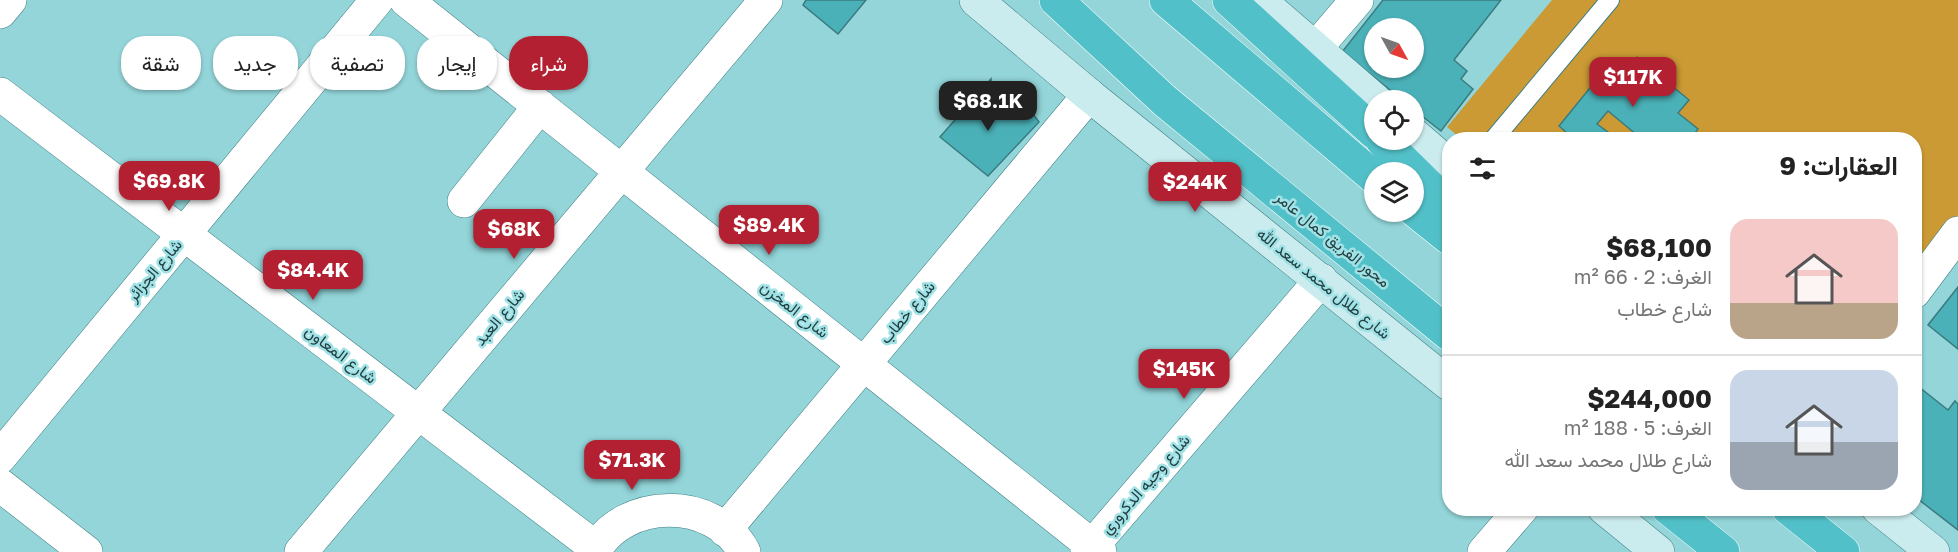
<!DOCTYPE html>
<html lang="ar">
<head>
<meta charset="utf-8">
<style>
	body { margin:0; font-family:"Golos Text",Vazirmatn,sans-serif; background:#f6f6f6; color:#222; direction:rtl; height:100vh; display:flex; flex-direction:column; font-size:22px; white-space:nowrap }
	* { box-sizing:border-box; margin:0 }
	p { font-size:20px; color:#767676 }
	.icon { flex:none; width:33px; height:33px; fill:none; stroke:currentColor; stroke-width:2; stroke-linecap:round; stroke-linejoin:round }
	.map { position:relative; flex:1; overflow:hidden; direction:ltr }
	.drawer { position:absolute; left:1442px; top:132px; width:480px; height:384px; display:flex; flex-direction:column; background:#fff; border-radius:24px; box-shadow:0 2px 4px #0004; direction:rtl }
	.drawer>* { flex:none }
	.top-card { position:absolute; left:18px; top:36px; width:570px; height:54px; direction:rtl; display:flex; gap:12px }
	.needle { width:39px; rotate:130deg }
	.tools { position:absolute; left:1364px; top:18px; display:grid; gap:12px }
	.tools a { display:grid; place-items:center; width:60px; height:60px; border-radius:50%; background:#fff; box-shadow:0 2px 4px #0004; font-size:30px }
	.price { position:absolute; translate:-50% -51px; padding:0 14px; border-radius:12px; background:#b22031; color:#fff; font-size:20px; line-height:39px; filter:drop-shadow(0 2px 3px #0008) }
	.price::after { content:''; position:absolute; left:50%; top:36px; width:18px; height:14px; margin-left:-9px; background:inherit; clip-path:polygon(0 0,100% 0,50% 100%) }
	.price.on { background:#222; color:#fff }
	ul { padding:0; list-style:none }
	li { display:flex; align-items:center; gap:18px; height:150px; padding:0 24px }
	li+li { border-top:2px solid #e0e0e0 }
	li span { display:grid; place-items:center; flex:none; width:168px; height:120px; border-radius:18px; color:#555 }
	li>.icon { margin-inline-start:auto }
	span .icon { width:72px; height:72px; fill:#fffc; stroke-width:1 }
	li b { font-size:26px }
	h2 { display:flex; justify-content:space-between; align-items:center; height:72px; padding:0 24px; font-size:26px }
	.pill { padding:0 21px; border-radius:24px; background:#fff; box-shadow:0 2px 4px #0004; font-size:21px; line-height:54px }
	.pill.on { background:#b22031; color:#fff }
	.map>svg:first-child { display:block }
</style>
</head>
<body>
<div class="map">
<svg width="1958" height="552" viewBox="0 0 1958 552">
	<rect width="100%" height="100%" fill="#93d5d9"/>
	<path fill="#cb9a34" d="M1552 0H1958V218L1914 278V140H1463L1447 127Z"/>
	<path fill="#4bb1b8" stroke="#3a7b7f" stroke-width="1.5" fill-rule="evenodd" d="M806 0H866L838 34 803 5Z
		M1383 0H1501L1454 60 1467 71 1461 79 1473 89 1441 131 1413 109V100H1403L1342 52ZM1374 28H1413V68H1374Z
		M1637 57 1689 100 1678 113 1698 129 1690 140H1643L1608 111 1597 124 1609 133 1604 140H1575L1559 126 1594 83 1607 94Z
		M991 79 993 119 1027 106 1039 122 988 176 940 137Z
		M1958 287V349L1928 325Z
		M1914 383 1948 410 1955 401 1958 404V530L1914 496Z"/>
	<g fill="none" stroke-linecap="round" stroke-linejoin="round">
		<defs>
			<path id="lane" d="M1493 140 1610 0"/>
			<path id="street" d="M406 0 1100 552
				M0 12 10 0
				M1315 49 1357 0
				M0 94 596 548
				M464 201 540 106
				M1914 292 1958 233
				M0 457 377 0
				M0 485 86 552
				M725 530 1089 95
				M301 552 766 0
				M594 552C623 497 715 496 744 552
				M1087 552 1321 280
				M1484 552 1522 508"/>
			<path id="secondary" d="M976 0 1089 95 1449 384
				M1259 0 1375 100
				M1413 134 1449 165
				M1604 508 1658 552
				M1878 508 1933 552"/>
			<path id="highway" d="M1056 0 1165 101 1449 334
				M1166 0 1374 177
				M1229 0 1374 132
				M1382 140 1449 206
				M1413 209 1449 238
				M1668 508 1723 552
				M1788 508 1843 552"/>
		</defs>
		<use href="#lane" stroke="#3e7f84" stroke-width="20"/>
		<use href="#street" stroke="#3e7f84" stroke-width="34"/>
		<use href="#secondary" stroke="#3e7f84" stroke-width="34"/>
		<use href="#highway" stroke="#fff" stroke-width="34"/>
		<use href="#lane" stroke="#fff" stroke-width="18"/>
		<use href="#street" stroke="#fff" stroke-width="33"/>
		<use href="#secondary" stroke="#cbecee" stroke-width="33"/>
		<use href="#highway" stroke="#52c0c8" stroke-width="33"/>
	</g>
	<g text-anchor="middle" stroke-width="5" stroke-linejoin="round" paint-order="stroke">
		<g font-size="16" fill="#233e40" stroke="#a0e2e6">
			<text transform="translate(1333 239) rotate(39)" y="6">محور الفريق كمال عامر</text>
			<text transform="translate(154 270) rotate(-50)" y="6">شارع الجزائر</text>
			<text transform="translate(1324 283) rotate(39)" y="6">شارع طلال محمد سعد الله</text>
			<text transform="translate(795 309) rotate(38)" y="6">شارع المخزن</text>
			<text transform="translate(907 312) rotate(-50)" y="6">شارع خطاب</text>
			<text transform="translate(499 317) rotate(-50)" y="6">شارع العبد</text>
			<text transform="translate(341 354) rotate(37)" y="6">شارع المعاون</text>
			<text transform="translate(1145 484) rotate(-49)" y="6">شارع وجيه الدكروري</text>
		</g>
	</g>
</svg>
<div class="tools">
<a><svg class="needle" viewBox="-14 -14 28 28"><path d="M0-13l5 13h-10z" fill="#e53935"/><path d="M0 13l5-13h-10z" fill="#767676"/></svg></a>
<a><svg class="icon" aria-label="locate" viewBox="0 0 24 24"><circle cx="12" cy="12" r="6"/><path d="M12 2v4M12 18v4M2 12h4M18 12h4"/></svg></a>
<a><svg class="icon" aria-label="layers" viewBox="0 0 24 24"><path d="M12 4l9 5-9 5-9-5zM3 14l9 5 9-5"/></svg></a>
</div>
<b class="price" style="left:1633px;top:108px">$117K</b>
<b class="price on" style="left:988px;top:132px">$68.1K</b>
<b class="price" style="left:169px;top:212px">$69.8K</b>
<b class="price" style="left:1195px;top:213px">$244K</b>
<b class="price" style="left:769px;top:256px">$89.4K</b>
<b class="price" style="left:514px;top:260px">$68K</b>
<b class="price" style="left:313px;top:301px">$84.4K</b>
<b class="price" style="left:1184px;top:400px">$145K</b>
<b class="price" style="left:632px;top:491px">$71.3K</b>
<div class="top-card">
<a class="pill on">شراء</a>
<a class="pill">إيجار</a>
<a class="pill">تصفية</a>
<a class="pill">جديد</a>
<a class="pill">شقة</a>
</div>
<section class="drawer">
<h2>العقارات: 9<svg class="icon" aria-label="filters" viewBox="0 0 24 24"><path d="M4 7h16M4 17h16"/><circle cx="9" cy="7" r="2"/><circle cx="15" cy="17" r="2"/></svg></h2>
<ul>
<li><span style="background:linear-gradient(#f6c9c9 70%,#b9a48a 0)"><svg class="icon" aria-label="home" viewBox="0 0 24 24"><path d="M3 11l9-7 9 7M6 9v11h12V9"/></svg></span><div><b>$68,100</b><p>الغرف: 2 · 66 m²</p><p>شارع خطاب</p></div></li>
<li><span style="background:linear-gradient(#c9d6e8 60%,#9aa5b1 0)"><svg class="icon" aria-label="home" viewBox="0 0 24 24"><path d="M3 11l9-7 9 7M6 9v11h12V9"/></svg></span><div><b>$244,000</b><p>الغرف: 5 · 188 m²</p><p>شارع طلال محمد سعد الله</p></div></li>
</ul>
</section>
</div>
</body>
</html>
